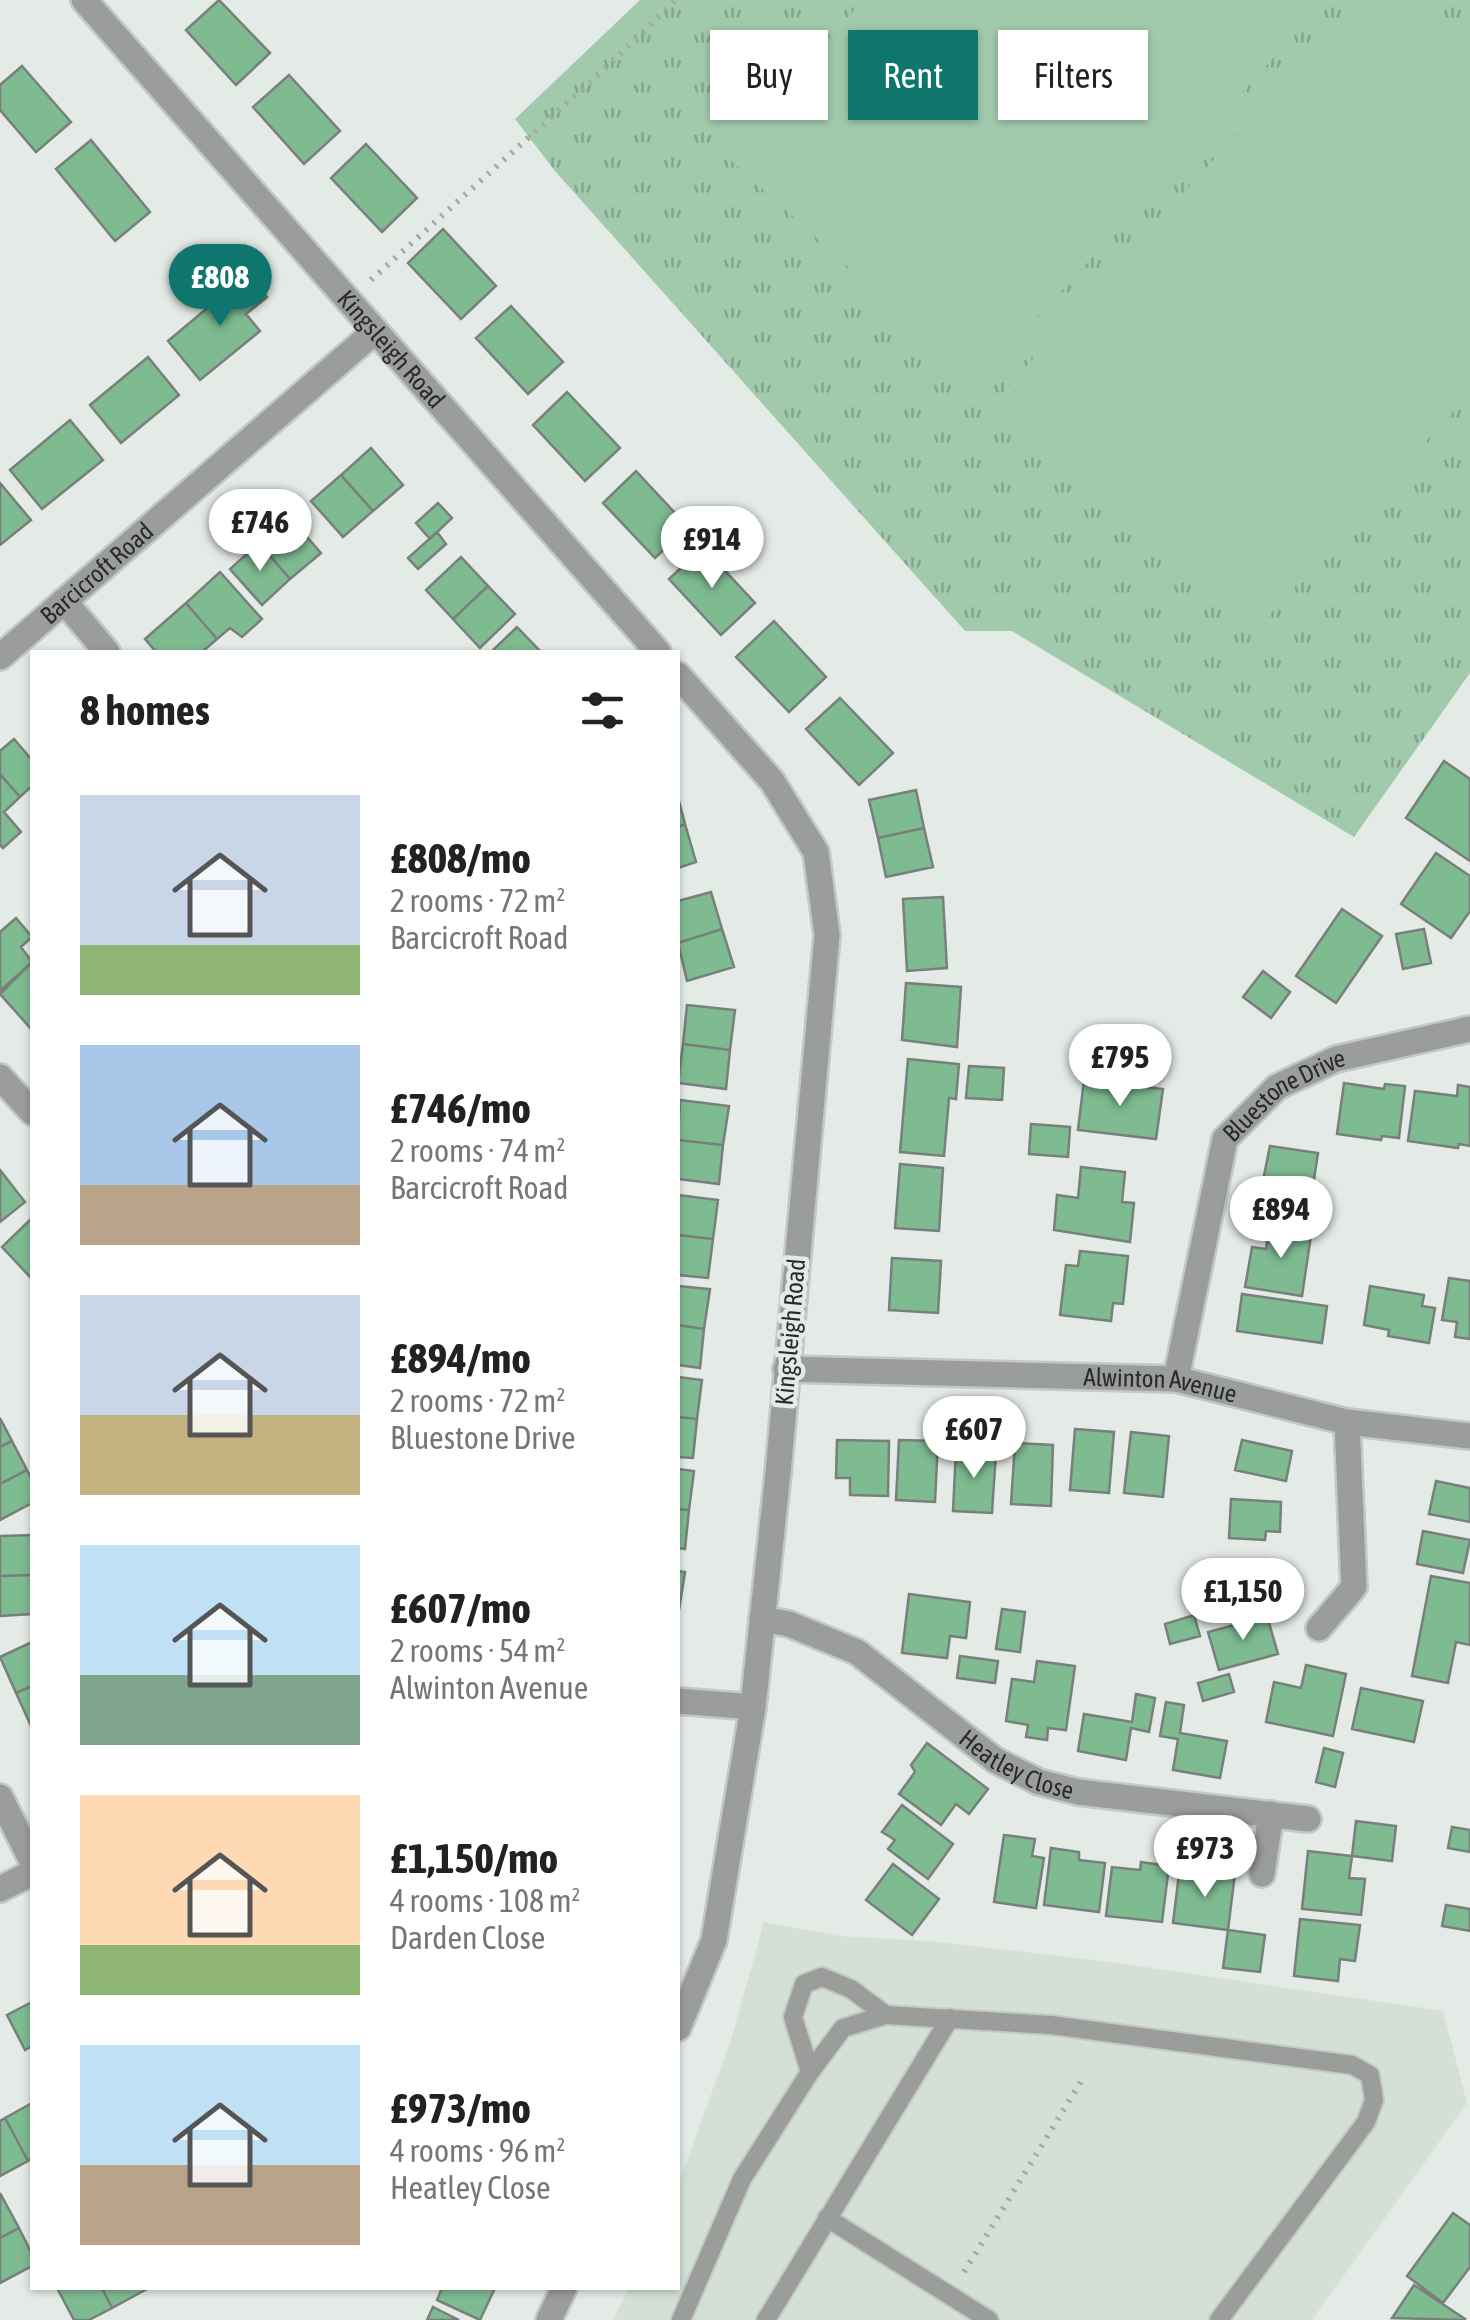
<!DOCTYPE html>
<html lang="en">
<head>
<meta charset="utf-8">
<style>
	body { margin:0; font-family:"Asap Condensed",sans-serif; background:#f6f6f6; color:#222; height:100vh; display:flex; flex-direction:column; font-size:38px; white-space:nowrap }
	* { box-sizing:border-box; margin:0 }
	p { font-size:32px; color:#767676 }
	.icon { flex:none; width:55px; height:55px; fill:none; stroke:currentColor; stroke-width:2; stroke-linecap:round; stroke-linejoin:round }
	.map { position:relative; flex:1; overflow:hidden }
	.sheet { position:absolute; left:30px; top:650px; width:650px; height:1640px; display:flex; flex-direction:column; background:#fff; border-radius:0px; box-shadow:0 2px 8px #0004 }
	.sheet>* { flex:none }
	.top-card { position:absolute; left:710px; top:30px; width:610px; height:90px; display:flex; gap:20px }
	.price { position:absolute; translate:-50% -85px; padding:0 22px; border-radius:35px; background:#fff; color:#222; font-size:32px; line-height:65px; filter:drop-shadow(0 2px 5px #0008) }
	.price::after { content:''; position:absolute; left:50%; top:60px; width:30px; height:22px; margin-left:-15px; background:inherit; clip-path:polygon(0 0,100% 0,50% 100%) }
	.price.active { background:#0f766e; color:#fff }
	ul { padding:0; list-style:none }
	li { display:flex; align-items:center; gap:30px; height:250px; padding:0 50px }
	li span { display:grid; place-items:center; flex:none; width:280px; height:200px; border-radius:0px; color:#555 }
	li>.icon { margin-inline-start:auto }
	span .icon { width:120px; height:120px; fill:#fffc; stroke-width:1 }
	li b { font-size:42px }
	h2 { display:flex; justify-content:space-between; align-items:center; height:120px; padding:0 50px; font-size:42px }
	.tag { padding:0 35px; border-radius:0px; background:#fff; box-shadow:0 2px 8px #0004; font-size:35px; line-height:90px }
	.tag.active { background:#0f766e; color:#fff }
	.map>svg:first-child { display:block }
</style>
</head>
<body>
<div class="map">
<svg width="1470" height="2320" viewBox="0 0 1470 2320">
	<defs>
		<pattern id="grass-tufts" width="24" height="20" patternUnits="userSpaceOnUse" patternTransform="scale(2.5)"><rect width="24" height="20" fill="#a1caad"/><path d="M3 7l-1-3M5 7V3M7 7l1-3M15 17l-1-3M17 17v-4M19 17l1-3" fill="none" stroke="#83a48d"/></pattern>
	</defs>
	<rect width="100%" height="100%" fill="#e4eae6"/>
	<path fill="#d4e0d6" d="M764 1922 839 1936 928 1941 1111 1962 1443 2011 1467 2103 1312 2320H613L629 2288H678V2185L731 2040Z"/>
	<path fill="url(#grass-tufts)" d="M640 0H1470V673L1354 837 1012 631H965L555 171 515 119Z"/>
	<path fill="#a1caad" d="M863 0H1326L977 384 724 154Z
		M1358 0H1406L1470 59V393L1253 633 996 400Z"/>
	<path fill="#7ebb91" stroke="#797f7b" stroke-width="2.5" d="M219 0 270 53 236 85 186 30Z
		M22 66 71 122 36 152 0 110V85Z
		M289 75 340 131 304 164 253 107Z
		M91 140 150 212 115 241 56 169Z
		M366 144 417 198 382 232 331 178Z
		M443 229 496 286 461 319 408 263Z
		M248 274 267 297 246 314 260 331 200 380 168 341Z
		M511 306 563 362 528 394 476 338Z
		M148 357 179 395 121 443 90 405Z
		M567 392 620 448 585 481 533 425Z
		M70 420 103 460 42 509 10 470Z
		M371 448 403 485 373 511 341 475Z
		M636 471 688 527 655 558 603 503Z
		M341 475 373 511 343 537 311 501Z
		M0 483 31 520 0 545Z
		M438 503 452 518 430 539 416 523Z
		M289 516 321 553 290 579 259 543Z
		M437 532 446 544 418 569 408 558Z
		M259 543 290 579 262 605 230 569Z
		M703 547 755 603 721 635 669 579Z
		M461 557 488 586 453 619 426 590Z
		M220 572 262 619 242 637 230 628 217 639 186 603Z
		M488 586 515 614 480 648 453 619Z
		M186 603 217 639 202 652H156L145 639Z
		M774 621 826 677 789 712 736 657Z
		M517 627 541 652H491Z
		M840 698 893 753 859 785 806 729Z
		M14 739 32 760V786L20 797 0 774V751Z
		M1444 761 1470 779V861L1406 818Z
		M0 774 20 797 4 812 21 832 3 848 0 845Z
		M916 790 924 828 878 838 869 800Z
		M678 797 685 824 678 827Z
		M685 824 696 862 678 868V827Z
		M924 828 933 867 886 877 878 838Z
		M1436 853 1470 876V911L1451 938 1401 904Z
		M711 892 722 929 678 943V901Z
		M943 897 947 968 907 971 903 899Z
		M1342 909 1382 936 1336 1003 1296 976Z
		M16 918 32 937 21 947 32 962 0 991V932Z
		M722 929 734 967 687 981 678 943Z
		M1424 929 1431 963 1403 969 1396 934Z
		M32 962V1030L0 994Z
		M1263 971 1290 992 1271 1018 1243 997Z
		M906 983 961 987 957 1047 902 1040Z
		M687 1005 735 1010 730 1050 683 1044Z
		M683 1044 730 1050 726 1089 678 1083Z
		M908 1059 959 1064 956 1099 949 1098 944 1156 900 1152Z
		M969 1066 1004 1068 1002 1100 966 1098Z
		M1084 1080 1163 1089 1156 1139 1078 1130Z
		M1344 1083 1384 1089 1385 1084 1405 1086 1399 1138 1382 1136 1381 1140 1337 1134Z
		M1458 1085 1470 1087V1146L1459 1144 1458 1148 1408 1141 1415 1091 1457 1096Z
		M680 1100 729 1106 723 1145 678 1140Z
		M1031 1124 1070 1127 1068 1157 1029 1154Z
		M678 1140 723 1145 719 1184 678 1179Z
		M1270 1146 1318 1153 1309 1212 1258 1205Z
		M900 1164 943 1168 939 1231 895 1228Z
		M1081 1167 1125 1172 1122 1202 1134 1203 1130 1242 1054 1230 1057 1195 1078 1198Z
		M0 1170 25 1202 0 1222Z
		M678 1195 718 1200 713 1239 678 1235Z
		M32 1218V1279L2 1247Z
		M1270 1222 1312 1229 1302 1296 1245 1287 1252 1247 1266 1249Z
		M678 1235 713 1239 708 1278 678 1275Z
		M1080 1251 1128 1256 1123 1304 1113 1303 1111 1321 1060 1315 1066 1265 1078 1266Z
		M892 1258 941 1261 938 1313 889 1310Z
		M1449 1278 1470 1281V1339L1455 1337 1457 1322 1442 1320Z
		M678 1286 710 1289 704 1329 678 1325Z
		M1370 1286 1424 1295 1422 1306 1435 1308 1429 1343 1388 1336 1389 1330 1364 1325Z
		M1242 1294 1327 1306 1322 1343 1237 1331Z
		M678 1325 704 1329 700 1368 678 1365Z
		M678 1377 702 1380 697 1419 678 1417Z
		M678 1417 697 1419 693 1458 678 1457Z
		M0 1418 12 1441 0 1447Z
		M1075 1429 1114 1432 1109 1493 1070 1490Z
		M1131 1432 1169 1436 1163 1497 1124 1493Z
		M837 1440 889 1441 888 1496 850 1495V1478H836Z
		M899 1440 938 1441 935 1502 896 1500Z
		M1242 1440 1292 1451 1286 1481 1235 1470Z
		M12 1441 27 1470 0 1484V1447Z
		M1015 1443 1053 1445 1051 1506 1011 1504Z
		M956 1450 996 1452 992 1513 953 1511Z
		M678 1469 694 1471 689 1510 678 1509Z
		M27 1470 32 1480V1503L0 1520V1484Z
		M1436 1481 1470 1488V1522L1429 1514Z
		M1231 1499 1281 1502 1280 1532 1266 1531 1265 1540 1229 1538Z
		M678 1509 689 1510 685 1549 678 1548Z
		M1423 1531 1470 1540 1463 1573 1417 1564Z
		M32 1535V1575L0 1576V1536Z
		M1265 1559 1276 1597 1217 1613 1206 1576Z
		M678 1571 685 1572 679 1610H678Z
		M32 1575V1614L0 1616V1576Z
		M1431 1576 1470 1583V1645L1456 1642 1448 1683 1412 1676Z
		M909 1594 970 1602 966 1638 950 1636 947 1658 902 1653Z
		M1002 1609 1025 1612 1020 1652 996 1649Z
		M1194 1615 1200 1636 1170 1644 1165 1624Z
		M1267 1616 1278 1654 1219 1670 1208 1632Z
		M32 1642V1686L16 1693 0 1657Z
		M960 1656 998 1661 995 1683 957 1678Z
		M1037 1661 1075 1666 1066 1730 1048 1728 1047 1740 1026 1737 1028 1725 1006 1721 1012 1679 1034 1682Z
		M1306 1665 1346 1674 1333 1736 1266 1722 1274 1682 1301 1688Z
		M1229 1674 1234 1692 1203 1701 1198 1683Z
		M32 1686V1728L16 1693Z
		M1361 1688 1423 1701 1414 1742 1352 1729Z
		M1136 1694 1155 1698 1149 1732 1131 1728 1126 1760 1078 1751 1084 1714 1132 1722Z
		M1166 1702 1184 1705 1180 1733 1227 1741 1220 1778 1173 1770 1178 1739 1160 1736Z
		M927 1743 988 1789 969 1814 956 1804 941 1825 899 1794 915 1772 911 1765Z
		M1324 1748 1343 1753 1335 1787 1316 1782Z
		M902 1805 953 1844 928 1879 888 1849 895 1840 882 1832Z
		M1356 1821 1396 1826 1392 1861 1352 1856Z
		M1452 1827 1470 1830V1852L1448 1848Z
		M1004 1835 1035 1839 1032 1856 1044 1858 1036 1908 994 1902Z
		M1051 1848 1079 1852V1860L1105 1863 1099 1912 1044 1905Z
		M1308 1851 1352 1856 1349 1878 1365 1879 1361 1915 1302 1909Z
		M1141 1862 1169 1866 1162 1922 1106 1916 1112 1867 1140 1870Z
		M893 1864 939 1899 912 1935 866 1900Z
		M1206 1869 1235 1873 1228 1930 1173 1923 1179 1874 1206 1878Z
		M1446 1905 1470 1909V1931L1442 1926Z
		M1300 1919 1360 1925 1355 1961 1340 1959 1338 1981 1294 1976Z
		M1228 1930 1265 1935 1260 1972 1223 1968Z
		M32 2002V2046L25 2050 7 2015Z
		M32 2103V2158L28 2161 5 2118Z
		M5 2118 28 2161 0 2176V2121Z
		M0 2193 19 2228 0 2238Z
		M1453 2213 1470 2225V2267L1443 2303 1407 2276Z
		M19 2228 32 2254V2266L0 2283V2238Z
		M1414 2285 1465 2319 1464 2320 1392 2318Z
		M57 2288H102L112 2308 89 2320H74Z
		M102 2288H146L147 2289 112 2308Z
		M442 2288H495L480 2320 437 2300Z
		M433 2307 459 2320H427Z"/>
	<g fill="none" stroke-linecap="round" stroke-linejoin="round">
		<defs>
			<path id="lane" d="M810 2072 793 2017 804 1984 822 1977 851 1989 886 2015
				M827 2218 989 2320
				M681 2320 742 2179 810 2072 843 2028 886 2015 1051 2025 1352 2065 1370 2075 1374 2100 1366 2122 1219 2320
				M766 2320 950 2018"/>
			<g id="street">
				<path id="s1" d="M84 0 658 652"/>
				<path d="M64 601 107 652"/>
				<path id="s2" d="M0 657 373 333"/>
				<path d="M678 675 772 781 816 852 827 935 778 1473 753 1707 714 1940 678 2028"/>
				<path d="M0 1077 32 1112"/>
				<path id="s3" d="M786 1369 1176 1379 1347 1422 1470 1436"/>
				<path id="s4" d="M1176 1379 1225 1139 1277 1087 1336 1059 1470 1029"/>
				<path id="s5" d="M762 1619 789 1624 857 1652 995 1760 1039 1782 1078 1792 1308 1819"/>
				<path d="M1319 1628 1354 1587 1347 1422"/>
				<path d="M678 1701 753 1707"/>
				<path d="M0 1797 32 1861"/>
				<path d="M1262 1874 1271 1814"/>
				<path d="M0 1889 32 1873"/>
				<path d="M549 2320 564 2288"/>
			</g>
		</defs>
		<use href="#lane" stroke="#c2c8c4" stroke-width="22"/>
		<use href="#street" stroke="#c2c8c4" stroke-width="30"/>
		<path stroke="#a4a9a6" stroke-width="6" stroke-dasharray="2.5 8" stroke-linecap="butt" d="M371 280 612 62 676 0
			M964 2272 1085 2075"/>
		<use href="#lane" stroke="#9b9d9b" stroke-width="18"/>
		<use href="#street" stroke="#9b9d9b" stroke-width="25"/>
	</g>
	<g text-anchor="middle" stroke-width="9" stroke-linejoin="round" paint-order="stroke">
		<g font-size="25" fill="#282b29" stroke="#e4eae6">
			<text dy="9" stroke="none"><textPath href="#s1" startOffset="465">Kingsleigh Road</textPath></text>
			<text dy="9" stroke="none"><textPath href="#s2" startOffset="128">Barcicroft Road</textPath></text>
			<text dy="9" stroke="none"><textPath href="#s4" startOffset="320">Bluestone Drive</textPath></text>
			<text transform="translate(790 1332) rotate(-85)" y="9">Kingsleigh Road</text>
			<text dy="9" stroke="none"><textPath href="#s3" startOffset="375">Alwinton Avenue</textPath></text>
			<text dy="9" stroke="none"><textPath href="#s5" startOffset="298">Heatley Close</textPath></text>
		</g>
	</g>
</svg>
<b class="price active" style="left:220px;top:329px">£808</b>
<b class="price" style="left:260px;top:574px">£746</b>
<b class="price" style="left:712px;top:591px">£914</b>
<b class="price" style="left:1120px;top:1109px">£795</b>
<b class="price" style="left:1281px;top:1261px">£894</b>
<b class="price" style="left:974px;top:1481px">£607</b>
<b class="price" style="left:1243px;top:1643px">£1,150</b>
<b class="price" style="left:1205px;top:1900px">£973</b>
<div class="top-card">
<a class="tag">Buy</a>
<a class="tag active">Rent</a>
<a class="tag">Filters</a>
</div>
<section class="sheet">
<h2>8 homes<svg class="icon" aria-label="filters" viewBox="0 0 24 24"><path d="M4 7h16M4 17h16"/><circle cx="9" cy="7" r="2"/><circle cx="15" cy="17" r="2"/></svg></h2>
<ul>
<li><span style="background:linear-gradient(#c9d6e8 75%,#8fb573 0)"><svg class="icon" aria-label="home" viewBox="0 0 24 24"><path d="M3 11l9-7 9 7M6 9v11h12V9"/></svg></span><div><b>£808/mo</b><p>2 rooms · 72 m²</p><p>Barcicroft Road</p></div></li>
<li><span style="background:linear-gradient(#a9c7e8 70%,#b9a48a 0)"><svg class="icon" aria-label="home" viewBox="0 0 24 24"><path d="M3 11l9-7 9 7M6 9v11h12V9"/></svg></span><div><b>£746/mo</b><p>2 rooms · 74 m²</p><p>Barcicroft Road</p></div></li>
<li><span style="background:linear-gradient(#c9d6e8 60%,#c2b280 0)"><svg class="icon" aria-label="home" viewBox="0 0 24 24"><path d="M3 11l9-7 9 7M6 9v11h12V9"/></svg></span><div><b>£894/mo</b><p>2 rooms · 72 m²</p><p>Bluestone Drive</p></div></li>
<li><span style="background:linear-gradient(#bfe0f5 65%,#7fa58c 0)"><svg class="icon" aria-label="home" viewBox="0 0 24 24"><path d="M3 11l9-7 9 7M6 9v11h12V9"/></svg></span><div><b>£607/mo</b><p>2 rooms · 54 m²</p><p>Alwinton Avenue</p></div></li>
<li><span style="background:linear-gradient(#ffd9b3 75%,#8fb573 0)"><svg class="icon" aria-label="home" viewBox="0 0 24 24"><path d="M3 11l9-7 9 7M6 9v11h12V9"/></svg></span><div><b>£1,150/mo</b><p>4 rooms · 108 m²</p><p>Darden Close</p></div></li>
<li><span style="background:linear-gradient(#bfe0f5 60%,#b9a48a 0)"><svg class="icon" aria-label="home" viewBox="0 0 24 24"><path d="M3 11l9-7 9 7M6 9v11h12V9"/></svg></span><div><b>£973/mo</b><p>4 rooms · 96 m²</p><p>Heatley Close</p></div></li>
</ul>
</section>
</div>
</body>
</html>
